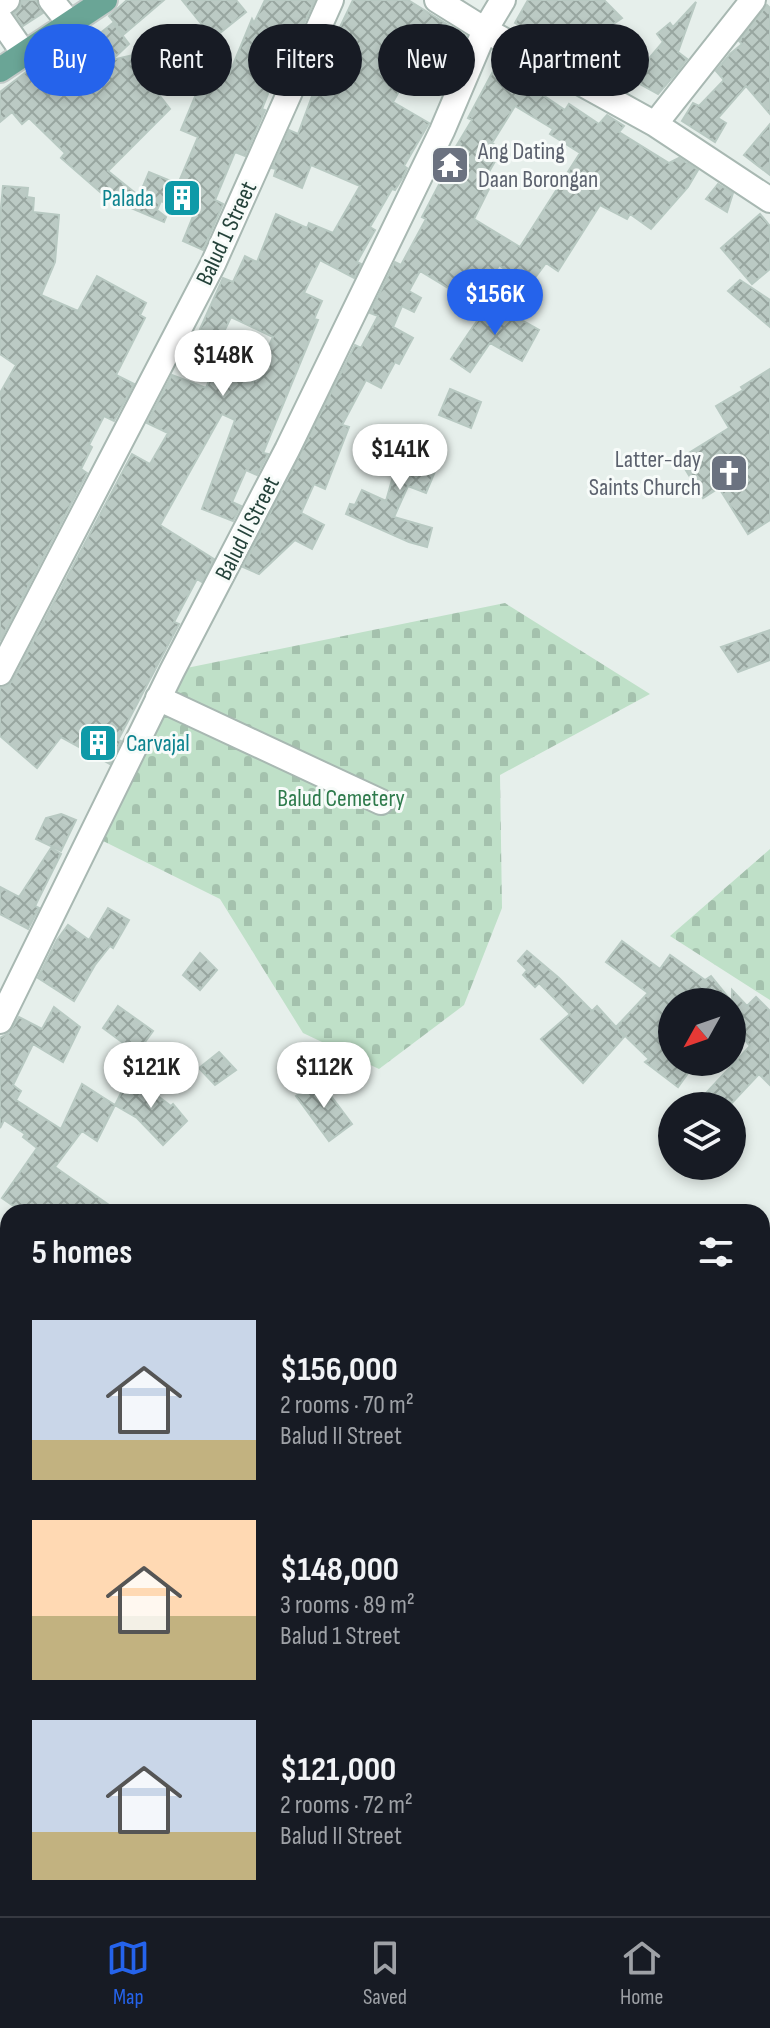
<!DOCTYPE html>
<html lang="en">
<head>
<meta charset="utf-8">
<style>
	body { margin:0; font-family:"Sofia Sans Condensed",sans-serif; background:#242831; color:#f1f3f6; height:100vh; display:flex; flex-direction:column; font-size:30px; white-space:nowrap }
	* { box-sizing:border-box; margin:0 }
	p { font-size:26px; color:#9ea1a6 }
	.icon { flex:none; width:44px; height:44px; fill:none; stroke:currentColor; stroke-width:2; stroke-linecap:round; stroke-linejoin:round }
	.map { position:relative; flex:1; overflow:hidden }
	.panel { position:absolute; left:0px; top:1204px; width:770px; height:712px; display:flex; flex-direction:column; background:#171b24; border-radius:24px 24px 0 0; box-shadow:0 4px 12px #0003 }
	.panel>* { flex:none }
	.banner { position:absolute; left:24px; top:24px; width:722px; height:72px; display:flex; gap:16px }
	.needle { width:52px; rotate:230deg }
	.tools { position:absolute; left:658px; top:988px; display:grid; gap:16px }
	.tools a { display:grid; place-items:center; width:88px; height:88px; border-radius:50%; background:#171b24; box-shadow:0 4px 12px #0003; font-size:40px }
	.price { position:absolute; translate:-50% -68px; padding:0 18px; border-radius:28px; background:#fff; color:#222; font-size:26px; line-height:52px; filter:drop-shadow(0 2px 4px #0008) }
	.price::after { content:''; position:absolute; left:50%; top:48px; width:24px; height:18px; margin-left:-12px; background:inherit; clip-path:polygon(0 0,100% 0,50% 100%) }
	.price.current { background:#2563eb; color:#fff }
	ul { padding:0; list-style:none }
	li { display:flex; align-items:center; gap:24px; height:200px; padding:0 32px }
	li span { display:grid; place-items:center; flex:none; width:224px; height:160px; border-radius:0px; color:#555 }
	li>.icon { margin-inline-start:auto }
	span .icon { width:96px; height:96px; fill:#fffc; stroke-width:1 }
	li b { font-size:34px }
	h2 { display:flex; justify-content:space-between; align-items:center; height:96px; padding:0 32px; font-size:34px }
	.pill { padding:0 28px; border-radius:36px; background:#171b24; box-shadow:0 4px 12px #0003; font-size:28px; line-height:72px }
	.pill.current { background:#2563eb; color:#fff }
	.menu { display:flex; justify-content:space-around; align-items:center; height:112px; border-top:2px solid #363941; background:#171b24; font-size:22px; color:#9ea1a6 }
	.menu a { display:grid; justify-items:center; gap:4px }
	.menu .current { color:#2563eb }
	.map>svg:first-child { display:block }
</style>
</head>
<body>
<div class="map">
<svg width="770" height="1916" viewBox="0 0 770 1916">
	<defs>
		<pattern id="cemetery-stones" width="16" height="16" patternUnits="userSpaceOnUse" patternTransform="scale(2)"><rect width="16" height="16" fill="#bfe0c8"/><path d="M2 7V4a2 2 0 0 1 4 0v3zM10 15v-3a2 2 0 0 1 4 0v3z" fill="#a4c1ad"/></pattern>
		<pattern id="building-cross-hatch" width="8" height="8" patternUnits="userSpaceOnUse" patternTransform="scale(2)"><rect width="8" height="8" fill="#bbcac4"/><path d="M0 0l8 8M0 8l8-8" fill="none" stroke="#98a6a0"/></pattern>
	</defs>
	<rect width="100%" height="100%" fill="#e6efeb"/>
	<path fill="url(#cemetery-stones)" d="M505 603 650 694 500 775 502 908 464 1005 379 1069 303 1033 220 899 91 835 172 671Z
		M770 849V1000L670 936Z"/>
	<path fill="url(#building-cross-hatch)" stroke="#b8c9c2" stroke-width="2" fill-rule="evenodd" d="M22 0H36L43 13 23 26 14 13 20 7Z
		M127 0H164L124 34 109 16Z
		M182 0H236L246 12 180 65 142 73 170 109 108 171 139 196 149 172 178 184 198 137 181 130 207 68 228 77 252 19 254 23 265 0H315L300 32 294 29 262 109 265 110 245 156 235 152 215 200 223 204 203 250 183 241 194 214 161 201 157 210 166 217 164 222 117 202 115 205 61 158 65 153 29 118 22 124 12 112 0 122V92L43 59 76 40 83 47 113 23 129 44 112 60 137 54 143 61 157 50 213 38Z
		M353 0H408L466 36 453 62 455 63 446 82 415 63 393 102 429 123 404 166 407 168 403 177 395 190 392 189 370 227 375 230 357 262 361 264 354 278 320 260 304 293 322 301 314 319 318 320 263 453 268 454 257 475 246 470 232 502 241 506 233 521 202 509 235 420 222 414 160 525 214 559 202 582 197 579 174 622 179 624 118 740 121 741 110 764 61 737 37 768 0 736V688L7 686 13 680 132 454 150 464 168 433 147 423 172 375 206 388 214 367 253 382 273 337 231 317 221 338 200 329 223 278 233 282 245 256 257 262 276 214 307 228 309 223 333 233 360 186 311 165 302 188 274 176 276 169 272 168 289 130 298 134 330 48Z
		M528 0H604L622 18 606 29 613 35 602 47 580 33 567 54 515 23Z
		M696 2 678 52 687 59 677 72 658 94 631 79 641 59 646 62 663 42 657 34 670 23 673 27Z
		M767 5 770 8V114L746 86 718 118 726 123 715 142 682 121 693 103 699 106 724 80 716 71 730 54 742 44 739 41Z
		M497 64 565 110 569 104 599 124 607 115 624 126 619 132 669 163 679 158 698 170 688 187 651 229 630 214 627 219 600 205 558 271 546 263 528 287 499 265 478 306 420 271 409 291 421 298 414 312 402 306 393 327 413 338 399 364 395 362 381 388 366 380 342 425 349 427 325 489 314 484 301 513 324 525 312 549 295 540 259 574 243 567 355 345 361 348 378 316 370 313 395 262 401 265 426 219 422 217 444 175 440 173 472 120 468 118ZM515 106 553 129 550 134 580 153 520 247 474 219 493 181 486 177 502 149 492 143Z
		M770 124V175L744 155Z
		M718 184 733 193 727 212 706 199Z
		M3 186 28 188 27 197 34 198 33 212 59 215 55 262 41 295 78 311 97 276 146 303 140 315 145 318 116 375 134 384 114 421 104 416 89 445 92 447 81 469 87 473 0 641V393L16 365 0 354V218Z
		M760 214 770 226V269L752 284 721 248Z
		M740 280 770 300V327L728 291Z
		M490 302 539 330 522 361 490 343 470 372 451 359Z
		M770 369V520L748 534 719 488 703 498 679 459 729 428 716 406 743 390 741 387Z
		M450 389 481 402 471 428 439 415Z
		M395 427 416 437 412 447 441 457 426 493 408 486 394 517 432 528 427 547 409 542 346 514 350 504 355 505 362 490 386 501 401 448 388 444Z
		M770 630V660L738 672 721 647Z
		M61 814 76 820 61 851 36 839 46 818Z
		M51 848 61 854 35 906 39 908 28 929 0 914V887L19 897Z
		M108 908 129 920 113 948 110 946 95 965 74 1001 38 978 57 940 68 925 89 940Z
		M622 941 660 969 670 955 705 980 711 976 732 1002H672V1062H696L678 1087 645 1062 649 1059 617 1028 624 1037 583 1083 541 1039 570 1014 539 983 535 987 523 975 527 970 518 961 527 951 559 978 592 1011 597 1006 616 1027 648 993 606 962Z
		M200 953 217 970 200 990 183 975Z
		M732 990 747 1006 756 997 770 1011V1085L759 1074 729 1106H694L750 1046 732 1024Z
		M118 1006 153 1031 137 1053 103 1028Z
		M54 1007 80 1027 63 1062 33 1044 13 1085 21 1091 16 1100 61 1129 82 1084 115 1105 97 1141 82 1131 55 1167 119 1212H22L2 1198 37 1148 23 1137 25 1134 4 1120 0 1128V1038L9 1033 19 1017 42 1029Z
		M219 1052 236 1070 215 1085 199 1068Z
		M130 1075 171 1106 173 1104 187 1121 163 1145 137 1118 115 1105Z
		M319 1080 352 1124 329 1141 296 1096Z"/>
	<g fill="none" stroke-linecap="round" stroke-linejoin="round">
		<defs>
			<path id="minor" d="M51 0 71 25
				M437 0 485 30 655 124 770 200
				M0 5 7 0
				M0 19 25 55
				M655 124 753 0
				M0 673 213 264 331 0
				M158 698 381 802
				M0 1021 172 671 287 450 442 131 485 30 503 0"/>
			<path id="major" d="M0 70 105 0"/>
		</defs>
		<use href="#minor" stroke="#a8b8b2" stroke-width="28"/>
		<use href="#major" stroke="#c2cac8" stroke-width="28"/>
		<use href="#minor" stroke="#fff" stroke-width="24"/>
		<use href="#major" stroke="#6aa596" stroke-width="24"/>
	</g>
	<defs>
		<symbol id="temple-square" viewBox="-11 -11 22 22"><rect x="-9" y="-9" width="18" height="18" rx="4" fill="#6b7280" stroke="#f7fbf9"/><path d="M0-6L5-2H3V0L6.5 2.5H4V6H1.5V3h-3V6H-4V2.5H-6.5L-3 0V-2H-5Z" fill="#fff"/></symbol>
		<symbol id="building-square" viewBox="-11 -11 22 22"><rect x="-9" y="-9" width="18" height="18" rx="4" fill="#0f9aa8" stroke="#f7fbf9"/><path d="M-4-6H4V6H1V3H-1V6H-4ZM-2.5-4.3h1.7v1.8h-1.7ZM.8-4.3h1.7v1.8H.8ZM-2.5-1h1.7V.8h-1.7ZM.8-1h1.7V.8H.8Z" fill="#fff"/></symbol>
		<symbol id="church-square" viewBox="-11 -11 22 22"><rect x="-9" y="-9" width="18" height="18" rx="4" fill="#6b7280" stroke="#f7fbf9"/><path d="M-1.2-6h2.4v3.5h3.3v2.4h-3.3V6h-2.4V-.1h-3.3v-2.4h3.3Z" fill="#fff"/></symbol>
	</defs>
	<g fill-rule="evenodd">
		<use href="#temple-square" x="428" y="143" width="44" height="44"/>
		<use href="#building-square" x="160" y="176" width="44" height="44"/>
		<use href="#church-square" x="707" y="451" width="44" height="44"/>
		<use href="#building-square" x="76" y="721" width="44" height="44"/>
	</g>
	<g text-anchor="middle" stroke-width="6" stroke-linejoin="round" paint-order="stroke">
		<g font-size="24" fill="#5b616d" stroke="#f7fbf9" text-anchor="start">
			<text x="478" y="159">Ang Dating<tspan x="478" dy="28">Daan Borongan</tspan></text>
			<text x="701" y="467" text-anchor="end">Latter-day<tspan x="701" dy="28">Saints Church</tspan></text>
		</g>
		<g font-size="24" fill="#0d838f" stroke="#f7fbf9" text-anchor="end">
			<text x="154" y="206">Palada</text>
			<text x="126" y="751" text-anchor="start">Carvajal</text>
		</g>
		<g font-size="24" fill="#24423a" stroke="#f7fbf9">
			<text transform="translate(226 233) rotate(-65)" y="8">Balud 1 Street</text>
			<text transform="translate(247 528) rotate(-63)" y="8">Balud II Street</text>
		</g>
		<g font-size="24" fill="#2d7a4b" stroke="#f7fbf9">
			<text x="341" y="806">Balud Cemetery</text>
		</g>
	</g>
</svg>
<div class="tools">
<a><svg class="needle" viewBox="-14 -14 28 28"><path d="M0-13l5 13h-10z" fill="#e53935"/><path d="M0 13l5-13h-10z" fill="#9ea1a6"/></svg></a>
<a><svg class="icon" aria-label="layers" viewBox="0 0 24 24"><path d="M12 4l9 5-9 5-9-5zM3 14l9 5 9-5"/></svg></a>
</div>
<b class="price current" style="left:495px;top:337px">$156K</b>
<b class="price" style="left:223px;top:398px">$148K</b>
<b class="price" style="left:400px;top:492px">$141K</b>
<b class="price" style="left:151px;top:1110px">$121K</b>
<b class="price" style="left:324px;top:1110px">$112K</b>
<div class="banner">
<a class="pill current">Buy</a>
<a class="pill">Rent</a>
<a class="pill">Filters</a>
<a class="pill">New</a>
<a class="pill">Apartment</a>
</div>
<section class="panel">
<h2>5 homes<svg class="icon" aria-label="filters" viewBox="0 0 24 24"><path d="M4 7h16M4 17h16"/><circle cx="9" cy="7" r="2"/><circle cx="15" cy="17" r="2"/></svg></h2>
<ul>
<li><span style="background:linear-gradient(#c9d6e8 75%,#c2b280 0)"><svg class="icon" aria-label="home" viewBox="0 0 24 24"><path d="M3 11l9-7 9 7M6 9v11h12V9"/></svg></span><div><b>$156,000</b><p>2 rooms · 70 m²</p><p>Balud II Street</p></div></li>
<li><span style="background:linear-gradient(#ffd9b3 60%,#c2b280 0)"><svg class="icon" aria-label="home" viewBox="0 0 24 24"><path d="M3 11l9-7 9 7M6 9v11h12V9"/></svg></span><div><b>$148,000</b><p>3 rooms · 89 m²</p><p>Balud 1 Street</p></div></li>
<li><span style="background:linear-gradient(#c9d6e8 70%,#c2b280 0)"><svg class="icon" aria-label="home" viewBox="0 0 24 24"><path d="M3 11l9-7 9 7M6 9v11h12V9"/></svg></span><div><b>$121,000</b><p>2 rooms · 72 m²</p><p>Balud II Street</p></div></li>
</ul>
</section>
</div>
<nav class="menu">
<a class="current"><svg class="icon" aria-label="map" viewBox="0 0 24 24"><path d="M3 6l6-2 6 2 6-2v14l-6 2-6-2-6 2zM9 4v14M15 6v14"/></svg>Map</a>
<a><svg class="icon" aria-label="saved" viewBox="0 0 24 24"><path d="M7 4h10v16l-5-4-5 4z"/></svg>Saved</a>
<a><svg class="icon" aria-label="home" viewBox="0 0 24 24"><path d="M3 11l9-7 9 7M6 9v11h12V9"/></svg>Home</a>
</nav>
</body>
</html>
